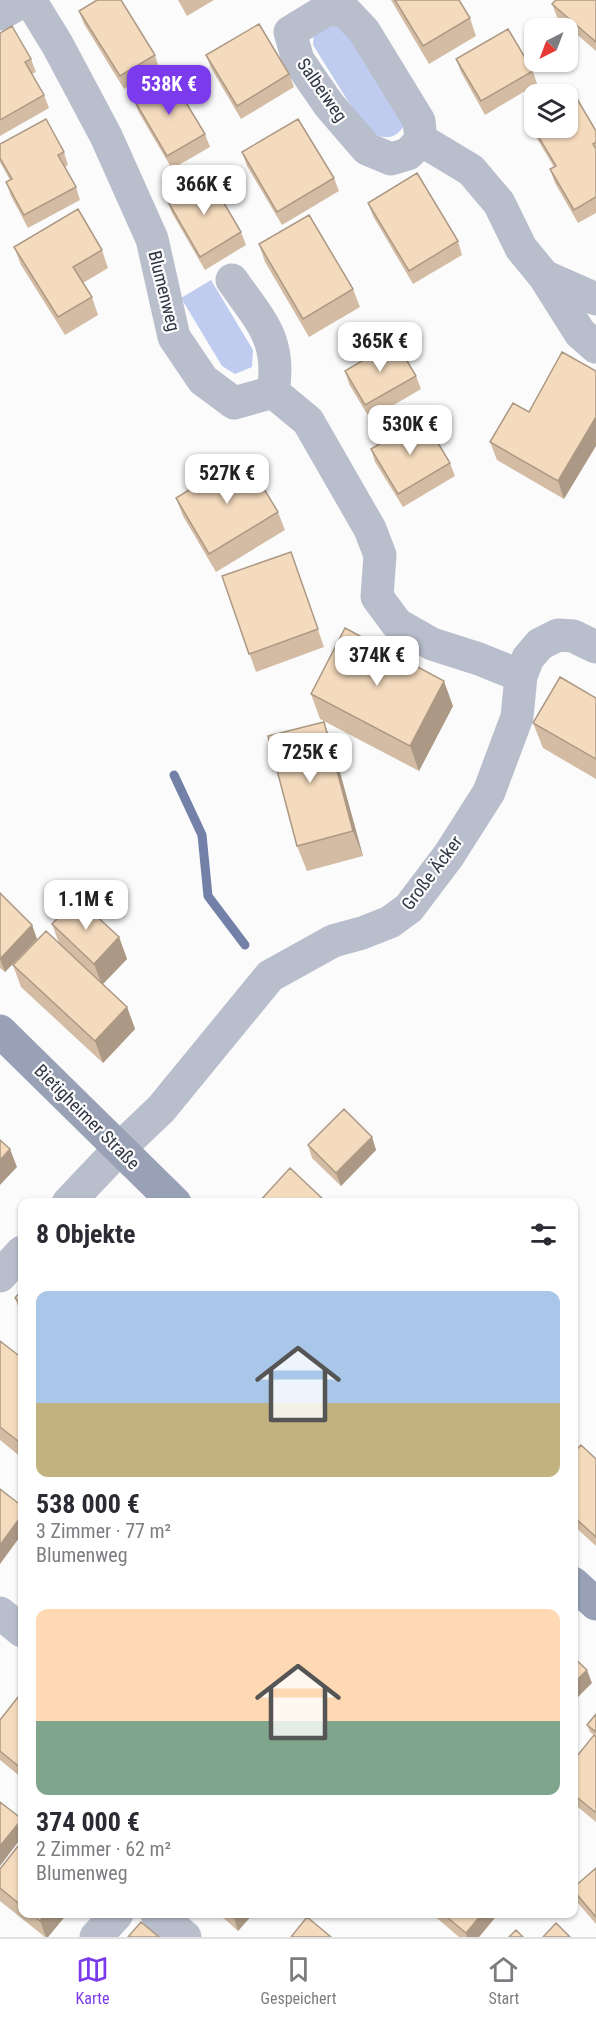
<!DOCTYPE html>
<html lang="de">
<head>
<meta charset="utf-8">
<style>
	body { margin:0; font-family:"Roboto Condensed",sans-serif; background:#f2f2f3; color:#2b2b33; height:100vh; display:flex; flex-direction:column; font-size:22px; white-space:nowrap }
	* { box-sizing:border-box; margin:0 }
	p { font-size:20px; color:#7c7c81 }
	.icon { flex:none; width:33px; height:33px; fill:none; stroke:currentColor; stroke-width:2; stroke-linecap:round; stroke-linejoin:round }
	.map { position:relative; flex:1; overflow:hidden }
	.side { position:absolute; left:18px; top:1198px; width:560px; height:720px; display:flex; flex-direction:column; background:#fff; border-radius:12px; box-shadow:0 2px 4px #0004 }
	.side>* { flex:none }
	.needle { width:39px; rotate:222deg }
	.buttons { position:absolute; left:524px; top:18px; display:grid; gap:12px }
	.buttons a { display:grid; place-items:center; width:54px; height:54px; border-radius:12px; background:#fff; box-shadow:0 2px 4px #0004; font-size:30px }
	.price { position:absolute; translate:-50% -51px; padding:0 14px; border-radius:12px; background:#fff; color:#222; font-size:20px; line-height:39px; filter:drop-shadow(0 2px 3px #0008) }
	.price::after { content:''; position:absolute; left:50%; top:36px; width:18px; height:14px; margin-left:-9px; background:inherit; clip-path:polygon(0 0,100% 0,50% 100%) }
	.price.active { background:#7c3aed; color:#fff }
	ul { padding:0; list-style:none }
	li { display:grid; align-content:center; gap:12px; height:318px; padding:0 18px }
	li span { display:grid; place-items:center; height:186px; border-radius:12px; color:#555 }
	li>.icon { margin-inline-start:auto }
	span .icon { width:108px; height:108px; fill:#fffc; stroke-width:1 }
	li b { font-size:26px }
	h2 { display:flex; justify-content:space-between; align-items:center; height:72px; padding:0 18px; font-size:26px }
	.dock { display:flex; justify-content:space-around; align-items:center; height:84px; border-top:2px solid #e1e1e2; background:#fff; font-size:16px; color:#7c7c81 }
	.dock a { display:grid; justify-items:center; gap:3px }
	.dock .active { color:#7c3aed }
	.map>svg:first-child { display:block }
</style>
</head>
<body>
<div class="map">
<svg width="596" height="1937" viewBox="0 0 596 1937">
	<rect width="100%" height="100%" fill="#fbfbfb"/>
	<path fill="#bfccf0" d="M339 13 409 117C398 140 387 142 366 130L313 45 314 25Z
		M211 280 253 350 252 367 235 374 222 366 181 298Z"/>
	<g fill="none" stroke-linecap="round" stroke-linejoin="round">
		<path stroke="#7381a8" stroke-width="9" d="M174 775 202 835 208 896 245 945"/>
		<path stroke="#b9becd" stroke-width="33" d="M30 0 57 44 106 136 152 239 174 337 203 380 234 403 273 392 308 421 370 529 380 555 377 597 397 624 432 644 479 659 521 676
			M328 9 345 11 364 31 419 121 421 140 408 154 391 159 367 149 329 105 298 60 290 32Z
			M0 14 25 0
			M421 140 471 170 499 203 521 248 544 276 596 299
			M544 276 580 333 596 347
			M232 280C260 321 282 339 273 392
			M68 1203 119 1149 161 1109 270 976 333 941 362 933 390 922 409 908 449 855 489 792 517 717 521 676 528 658 540 644 558 635 573 636 596 647
			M0 1276 22 1252
			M0 1613 22 1631
			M157 1914 185 1937
			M96 1937 117 1914"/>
		<path stroke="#98a1b6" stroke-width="33" d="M0 1031 175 1203
			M573 1583 596 1604"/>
	</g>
	<path fill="#d3bca3" d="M178 0H214L187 16Z
		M391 0H459L470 18 476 36 429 64Z
		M596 0V51L557 17 552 4Z
		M79 11 155 55 159 68 124 89 84 24Z
		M0 33 31 59 36 72 32 74 44 95 49 108 0 136Z
		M206 55 289 74 294 87 241 119 211 68Z
		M456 59 533 71 537 84 485 115 461 72Z
		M133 98 205 134 210 147 172 169 138 111Z
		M525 114 596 131V213L578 223 555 183 550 169 554 167 530 127Z
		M0 144 64 152 68 165 65 167 76 187 80 200 28 228 11 196 6 182 10 180 0 162Z
		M242 152 334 178 339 191 282 225 247 166Z
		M167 200 241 232 246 245 205 270 172 213Z
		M368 203 458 241 462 255 413 284 373 216Z
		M259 244 353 289 360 307 309 337 265 262Z
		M14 247 102 250 108 268 83 283 92 297 98 315 65 335 21 265Z
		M562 352 564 499 497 460 490 442 529 412Z
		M345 371 416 376 421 389 370 419 349 384Z
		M371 449 450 463 455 476 403 507 375 462Z
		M176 498 278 512 285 530 216 572 183 516Z
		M291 552 324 647 256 672 222 576Z
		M311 694 453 706 419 771 320 719Z
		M596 698V779L543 748 533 723Z
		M333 747 363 856 307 871 297 846Z
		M0 893 32 925 37 939 5 972 0 968Z
		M52 924 119 937 127 959 103 984 127 1007 135 1029 103 1063 21 987 13 965 59 943Z
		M372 1137 376 1150 341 1186 312 1158 308 1145Z
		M22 1290V1318L15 1298Z
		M0 1341 22 1358V1458L0 1440Z
		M573 1453 596 1459V1546L573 1525Z
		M22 1692V1778L0 1760V1720Z
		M596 1714V1822L573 1803V1761L594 1735 590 1732 587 1725Z
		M22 1841V1914H67L48 1937H45L0 1901V1869Z
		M596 1868V1924L577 1902 573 1892V1888Z
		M219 1914H253L238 1931Z
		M432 1914H498L479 1937H459Z"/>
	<path fill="#ac9985" d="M596 417V446L564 499 558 481Z
		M444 681 453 706 419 771 410 746Z
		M324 722 333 747 363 856 353 831Z
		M32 925 37 939 5 972 0 959Z
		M119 937 127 959 102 985 94 964Z
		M127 1007 135 1029 103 1063 95 1041Z
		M372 1137 376 1150 341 1186 336 1173Z
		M10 1149 17 1167 0 1185V1160Z
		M22 1436V1454L18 1441Z
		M22 1515V1534L0 1564V1545Z
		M587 1670 592 1683 573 1702V1684Z
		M22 1819V1837L0 1866V1846Z
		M45 1914H67L48 1937H46L40 1921Z
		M237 1914H253L238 1931 234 1918Z
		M482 1914H498L479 1937H467L466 1933Z"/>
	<path fill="#f5dbbe" stroke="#ac9985" stroke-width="1.5" d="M97 0H121L155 55 120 76 79 11Z
		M395 0H459L470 18 423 46Z
		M556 0H596V42L552 4Z
		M259 24 289 74 237 106 206 55Z
		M12 26 31 59 25 62 44 95 0 120V33Z
		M508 29 533 71 481 101 456 59Z
		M170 76 205 134 167 156 133 98Z
		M570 87 596 131V142L593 144 596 149V197L574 210 550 169 556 166 525 114 534 109V128H567V94H558Z
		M46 119 64 152 58 155 76 187 24 215 6 182 12 179 0 158V144Z
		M298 119 334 178 277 212 242 152Z
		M417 173 458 241 409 271 368 203Z
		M208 176 241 232 200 257 167 200Z
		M78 209 102 250 73 267 92 297 58 317 14 247Z
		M309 215 353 289 303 319 259 244Z
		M395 341 416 376 365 405 345 371Z
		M562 352 596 371V417L558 481 490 442 513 403 529 412Z
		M423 418 450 463 398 494 371 449Z
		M244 456 278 512 209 554 176 498Z
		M291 552 318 629 249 654 222 576Z
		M345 628 444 681 410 746 311 694Z
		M560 677 596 698V759L533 723Z
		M324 722 353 831 297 846 268 736Z
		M0 893 32 925 0 959Z
		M77 898 119 937 94 964 52 924Z
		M46 931 127 1007 95 1041 13 965Z
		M344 1109 372 1137 336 1173 308 1145Z
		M0 1140 10 1149 0 1160Z
		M290 1168 327 1203H258Z
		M22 1290V1304L15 1298Z
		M0 1341 22 1358V1373L19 1377 22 1380V1435L18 1441 0 1427Z
		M581 1445 596 1459V1537L573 1516V1453Z
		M0 1489 22 1506V1515L0 1545Z
		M573 1657 587 1670 573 1684Z
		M22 1692V1769L0 1751V1720Z
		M596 1714V1732L587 1725Z
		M594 1735 596 1737V1811L595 1812 573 1794V1761Z
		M0 1802 22 1819 0 1846Z
		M22 1841V1906L0 1888V1869Z
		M596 1868V1917L573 1890V1888Z
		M32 1914H45L40 1921Z
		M229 1914H237L234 1918Z
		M443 1914H482L466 1933Z
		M307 1917 331 1937H291Z
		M141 1922 159 1937H128Z
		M556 1923 570 1937H543Z
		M516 1930 523 1937H509Z"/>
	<g text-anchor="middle" stroke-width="4.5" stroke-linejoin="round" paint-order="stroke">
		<g font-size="18" fill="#313644" stroke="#fbfbfb">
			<text transform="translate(322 90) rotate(55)" y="6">Salbeiweg</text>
			<text transform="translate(164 291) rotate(76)" y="6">Blumenweg</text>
			<text transform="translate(432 873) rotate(-53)" y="6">Große Äcker</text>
			<text transform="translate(87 1117) rotate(45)" y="6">Bietigheimer Straße</text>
		</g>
	</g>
</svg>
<div class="buttons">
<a><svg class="needle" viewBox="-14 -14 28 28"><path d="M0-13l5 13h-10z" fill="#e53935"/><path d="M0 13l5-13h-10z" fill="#7c7c81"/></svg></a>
<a><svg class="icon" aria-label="layers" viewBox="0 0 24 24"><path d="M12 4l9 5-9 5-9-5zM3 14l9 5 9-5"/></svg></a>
</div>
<b class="price active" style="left:169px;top:116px">538K €</b>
<b class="price" style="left:204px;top:216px">366K €</b>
<b class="price" style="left:380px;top:373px">365K €</b>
<b class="price" style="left:410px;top:456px">530K €</b>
<b class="price" style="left:227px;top:505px">527K €</b>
<b class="price" style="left:377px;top:687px">374K €</b>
<b class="price" style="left:310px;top:784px">725K €</b>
<b class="price" style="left:86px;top:931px">1.1M €</b>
<section class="side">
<h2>8 Objekte<svg class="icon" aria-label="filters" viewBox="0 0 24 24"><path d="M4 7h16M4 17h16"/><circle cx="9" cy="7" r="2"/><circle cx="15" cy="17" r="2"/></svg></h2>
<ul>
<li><span style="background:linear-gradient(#a9c7e8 60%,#c2b280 0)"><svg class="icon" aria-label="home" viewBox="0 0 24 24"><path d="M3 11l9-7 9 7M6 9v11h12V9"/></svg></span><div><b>538 000 €</b><p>3 Zimmer · 77 m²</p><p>Blumenweg</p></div></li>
<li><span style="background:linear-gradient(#ffd9b3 60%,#7fa58c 0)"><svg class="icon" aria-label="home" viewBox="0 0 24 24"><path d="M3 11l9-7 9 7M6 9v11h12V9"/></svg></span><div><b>374 000 €</b><p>2 Zimmer · 62 m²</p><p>Blumenweg</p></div></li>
</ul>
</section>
</div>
<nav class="dock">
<a class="active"><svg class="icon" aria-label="map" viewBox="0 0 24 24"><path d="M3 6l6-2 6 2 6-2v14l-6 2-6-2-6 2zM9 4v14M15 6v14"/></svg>Karte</a>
<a><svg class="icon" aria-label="saved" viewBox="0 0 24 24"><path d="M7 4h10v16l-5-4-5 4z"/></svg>Gespeichert</a>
<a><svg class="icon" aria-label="home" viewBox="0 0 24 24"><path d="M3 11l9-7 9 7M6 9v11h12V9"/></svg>Start</a>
</nav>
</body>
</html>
